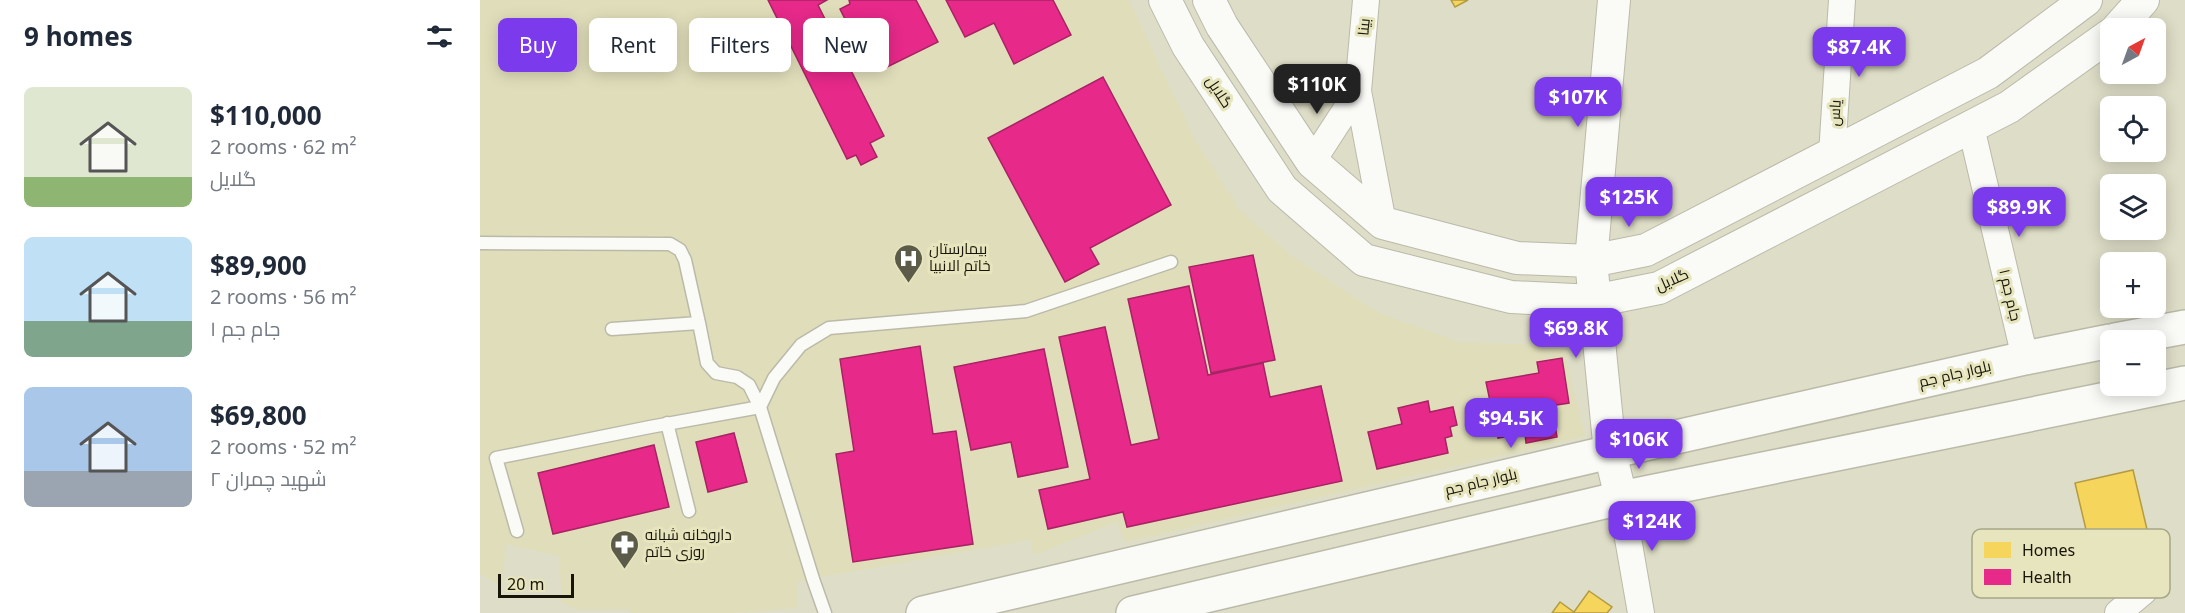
<!DOCTYPE html>
<html lang="en">
<head>
<meta charset="utf-8">
<style>
	body { margin:0; font-family:"Noto Sans",Cairo,sans-serif; background:#f6f6f7; color:#1f2937; height:100vh; display:flex; flex-direction:column; font-size:22px; white-space:nowrap }
	* { box-sizing:border-box; margin:0 }
	p { font-size:20px; color:#747a83 }
	.icon { flex:none; width:33px; height:33px; fill:none; stroke:currentColor; stroke-width:2; stroke-linecap:round; stroke-linejoin:round }
	.map { position:relative; flex:1; overflow:hidden }
	.drawer { display:flex; flex-direction:column; background:#fff; width:480px }
	.drawer>* { flex:none }
	.guide { position:absolute; left:18px; top:18px; width:570px; height:54px; display:flex; gap:12px }
	.needle { width:39px; rotate:41deg }
	.fabs { position:absolute; left:1620px; top:18px; display:grid; gap:12px }
	.fabs a { display:grid; place-items:center; width:66px; height:66px; border-radius:9px; background:#fff; box-shadow:0 3px 15px #0003; font-size:30px }
	.scale { position:absolute; left:18px; bottom:15px; width:76px; box-sizing:border-box; padding-left:6px; border:3px solid #161507; border-top:0; font-size:16px; line-height:21px; white-space:nowrap; color:#161507; -webkit-text-stroke:4px #e7e5be; paint-order:stroke }
	.price { position:absolute; translate:-50% -51px; padding:0 14px; border-radius:12px; background:#7c3aed; color:#fff; font-size:20px; line-height:39px; filter:drop-shadow(0 2px 3px #0008) }
	.price::after { content:''; position:absolute; left:50%; top:36px; width:18px; height:14px; margin-left:-9px; background:inherit; clip-path:polygon(0 0,100% 0,50% 100%) }
	.price.current { background:#222; color:#fff }
	ul { padding:0; list-style:none }
	li { display:flex; align-items:center; gap:18px; height:150px; padding:0 24px }
	li span { display:grid; place-items:center; flex:none; width:168px; height:120px; border-radius:9px; color:#555 }
	li>.icon { margin-inline-start:auto }
	span .icon { width:72px; height:72px; fill:#fffc; stroke-width:1 }
	li b { font-size:26px }
	h2 { display:flex; justify-content:space-between; align-items:center; height:72px; padding:0 24px; font-size:26px }
	.pill { padding:0 21px; border-radius:9px; background:#fff; box-shadow:0 3px 15px #0003; font-size:21px; line-height:54px }
	.pill.current { background:#7c3aed; color:#fff }
	main { display:flex; flex:1; min-height:0 }
	.map>svg:first-child { display:block }
</style>
</head>
<body>
<main>
<section class="drawer">
<h2>9 homes<svg class="icon" aria-label="filters" viewBox="0 0 24 24"><path d="M4 7h16M4 17h16"/><circle cx="9" cy="7" r="2"/><circle cx="15" cy="17" r="2"/></svg></h2>
<ul>
<li><span style="background:linear-gradient(#dfe7d0 75%,#8fb573 0)"><svg class="icon" aria-label="home" viewBox="0 0 24 24"><path d="M3 11l9-7 9 7M6 9v11h12V9"/></svg></span><div><b>$110,000</b><p>2 rooms · 62 m²</p><p>گلایل</p></div></li>
<li><span style="background:linear-gradient(#bfe0f5 70%,#7fa58c 0)"><svg class="icon" aria-label="home" viewBox="0 0 24 24"><path d="M3 11l9-7 9 7M6 9v11h12V9"/></svg></span><div><b>$89,900</b><p>2 rooms · 56 m²</p><p>جام جم ۱</p></div></li>
<li><span style="background:linear-gradient(#a9c7e8 70%,#9aa5b1 0)"><svg class="icon" aria-label="home" viewBox="0 0 24 24"><path d="M3 11l9-7 9 7M6 9v11h12V9"/></svg></span><div><b>$69,800</b><p>2 rooms · 52 m²</p><p>شهید چمران ۲</p></div></li>
</ul>
</section>
<div class="map">
<svg width="1705" height="613" viewBox="0 0 1705 613">
	<rect width="100%" height="100%" fill="#deddc7"/>
	<path fill="#e0deba" d="M0 0H649L715 140 761 211 812 256 899 313 979 342 1083 346 1105 436 645 542 637 522 554 555 550 540 318 581V608L255 613H152L148 609 99 610 82 603 79 556 26 544 22 586 0 574Z"/>
	<path fill="#f6d55c" stroke="#b39b42" stroke-width="1.5" d="M971 0H988L975 7Z
		M1653 470 1673 555 1615 568 1595 483Z
		M1109 591 1132 607 1127 613H1072L1080 602 1094 612Z"/>
	<path fill="#e7298a" stroke="#a82363" stroke-width="1.5" d="M288 0H347L338 5 404 136 390 143 397 157 381 165 376 155 367 159Z
		M369 0H436L458 42 403 69 396 56 386 61 360 9 370 4Z
		M466 0H573L591 35 534 64 514 23 485 37Z
		M623 77 691 205 610 248 619 264 585 282 508 138Z
		M773 255 795 360 731 373 709 267Z
		M709 286 728 375 783 363 790 397 841 386 862 481 647 527 643 512 568 529 559 490 610 479 579 337 625 327 651 445 679 439 648 299Z
		M440 346 453 434 476 431 493 544 373 562 356 454 374 451 360 359Z
		M564 349 588 467 538 477 531 442 491 450 474 367Z
		M1082 358 1089 403 1057 408 1059 421 1074 419 1077 437 1046 443 1045 433 1018 438 1017 429 1031 426 1027 403 1011 406 1006 382 1059 373 1057 362Z
		M948 401 950 412 973 407 977 425 970 427 972 436 965 438 968 453 897 469 888 432 922 424 918 408Z
		M254 433 267 482 228 492 216 442Z
		M174 445 189 507 73 534 58 473Z"/>
	<g fill="none" stroke-linecap="round" stroke-linejoin="round">
		<defs>
			<path id="service" d="M0 243 190 244 200 250 205 260 219 323
				M132 329 219 323 227 363 236 373 257 377 269 385 280 407 333 579 345 613
				M187 423 209 511
				M37 531 16 458 170 427 280 407 294 378 321 345 349 328 546 311 691 262"/>
			<path id="minor" d="M886 0 878 91 903 223
				M1491 127 1545 358
				M1352 154 1362 0
				M832 162 878 91
				M1141 498 1161 613
				M1638 613 1664 591"/>
			<path id="tertiary" d="M685 0 708 46 802 189 884 260 1031 297 1114 301 1179 288 1529 107 1630 35
				M729 0 742 26 832 162 903 223 1037 258 1111 261 1166 250 1508 73 1606 0
				M1134 0 1111 261 1130 452 1141 498
				M1638 28 1663 0"/>
			<path id="secondary" d="M1635 340 1705 327
				M443 613 1130 452 1545 358 1630 341
				M653 613 1141 498 1705 383"/>
		</defs>
		<use href="#service" stroke="#bbbaa9" stroke-width="15"/>
		<use href="#minor" stroke="#bbbaa9" stroke-width="28"/>
		<use href="#tertiary" stroke="#bbbaa9" stroke-width="34"/>
		<use href="#secondary" stroke="#bbbaa9" stroke-width="36"/>
		<use href="#service" stroke="#fafaf7" stroke-width="12"/>
		<use href="#minor" stroke="#fafaf7" stroke-width="26"/>
		<use href="#tertiary" stroke="#fafaf7" stroke-width="32"/>
		<use href="#secondary" stroke="#fafaf7" stroke-width="33"/>
	</g>
	<defs>
		<symbol id="hospital-pin" viewBox="-11 -11 22 30"><path d="M0 17L-7.5 6A9.5 9.5 0 1 1 7.5 6Z" fill="#5c5b4a" stroke="#e7e5be"/><path d="M-5-5h3v3.5h4V-5h3V5h-3V1.5h-4V5h-3Z" fill="#fff"/></symbol>
		<symbol id="pharmacy-pin" viewBox="-11 -11 22 30"><path d="M0 17L-7.5 6A9.5 9.5 0 1 1 7.5 6Z" fill="#5c5b4a" stroke="#e7e5be"/><path d="M-2-6h4v4h4v4h-4v4h-4v-4h-4v-4h4Z" fill="#fff"/></symbol>
	</defs>
	<g fill-rule="evenodd">
		<use href="#hospital-pin" x="412" y="242" width="33" height="45"/>
		<use href="#pharmacy-pin" x="128" y="528" width="33" height="45"/>
	</g>
	<g text-anchor="middle" stroke-width="6" stroke-linejoin="round" paint-order="stroke">
		<g font-size="15" fill="#161507" stroke="#e7e5be">
			<text transform="translate(884 27) rotate(-85)" y="5">بینا</text>
			<text transform="translate(739 92) rotate(57)" y="5">گلایل</text>
			<text transform="translate(1355 113) rotate(-87)" y="5">یاس</text>
			<text transform="translate(1192 280) rotate(-24)" y="5">گلایل</text>
			<text transform="translate(1530 295) rotate(77)" y="5">جام جم ۱</text>
			<text transform="translate(1475 374) rotate(-13)" y="5">بلوار جام جم</text>
			<text transform="translate(1001 482) rotate(-13)" y="5">بلوار جام جم</text>
		</g>
		<g font-size="15" fill="#161507" stroke="#e7e5be" text-anchor="start">
			<text x="449" y="254">بیمارستان<tspan x="449" dy="17">خاتم الانبیا</tspan></text>
			<text x="165" y="540">داروخانه شبانه<tspan x="165" dy="17">روزی خاتم</tspan></text>
		</g>
	</g>
	<rect x="1492" y="529" width="198" height="69" rx="9" fill="#e7e5be" stroke="#a8a787" stroke-width="1.5"/>
	<rect x="1504" y="542" width="27" height="16" fill="#f6d55c"/>
	<rect x="1504" y="569" width="27" height="16" fill="#e7298a"/>
	<g font-size="16" fill="#161507">
		<text x="1542" y="556">Homes</text>
		<text x="1542" y="583">Health</text>
	</g>
</svg>
<div class="fabs">
<a><svg class="needle" viewBox="-14 -14 28 28"><path d="M0-13l5 13h-10z" fill="#e53935"/><path d="M0 13l5-13h-10z" fill="#747a83"/></svg></a>
<a><svg class="icon" aria-label="locate" viewBox="0 0 24 24"><circle cx="12" cy="12" r="6"/><path d="M12 2v4M12 18v4M2 12h4M18 12h4"/></svg></a>
<a><svg class="icon" aria-label="layers" viewBox="0 0 24 24"><path d="M12 4l9 5-9 5-9-5zM3 14l9 5 9-5"/></svg></a>
<a>+</a>
<a>−</a>
</div>
<div class="scale">20 m</div>
<b class="price" style="left:1379px;top:78px">$87.4K</b>
<b class="price current" style="left:837px;top:115px">$110K</b>
<b class="price" style="left:1098px;top:128px">$107K</b>
<b class="price" style="left:1149px;top:228px">$125K</b>
<b class="price" style="left:1539px;top:238px">$89.9K</b>
<b class="price" style="left:1096px;top:359px">$69.8K</b>
<b class="price" style="left:1031px;top:449px">$94.5K</b>
<b class="price" style="left:1159px;top:470px">$106K</b>
<b class="price" style="left:1172px;top:552px">$124K</b>
<div class="guide">
<a class="pill current">Buy</a>
<a class="pill">Rent</a>
<a class="pill">Filters</a>
<a class="pill">New</a>
</div>
</div>
</main>
</body>
</html>
